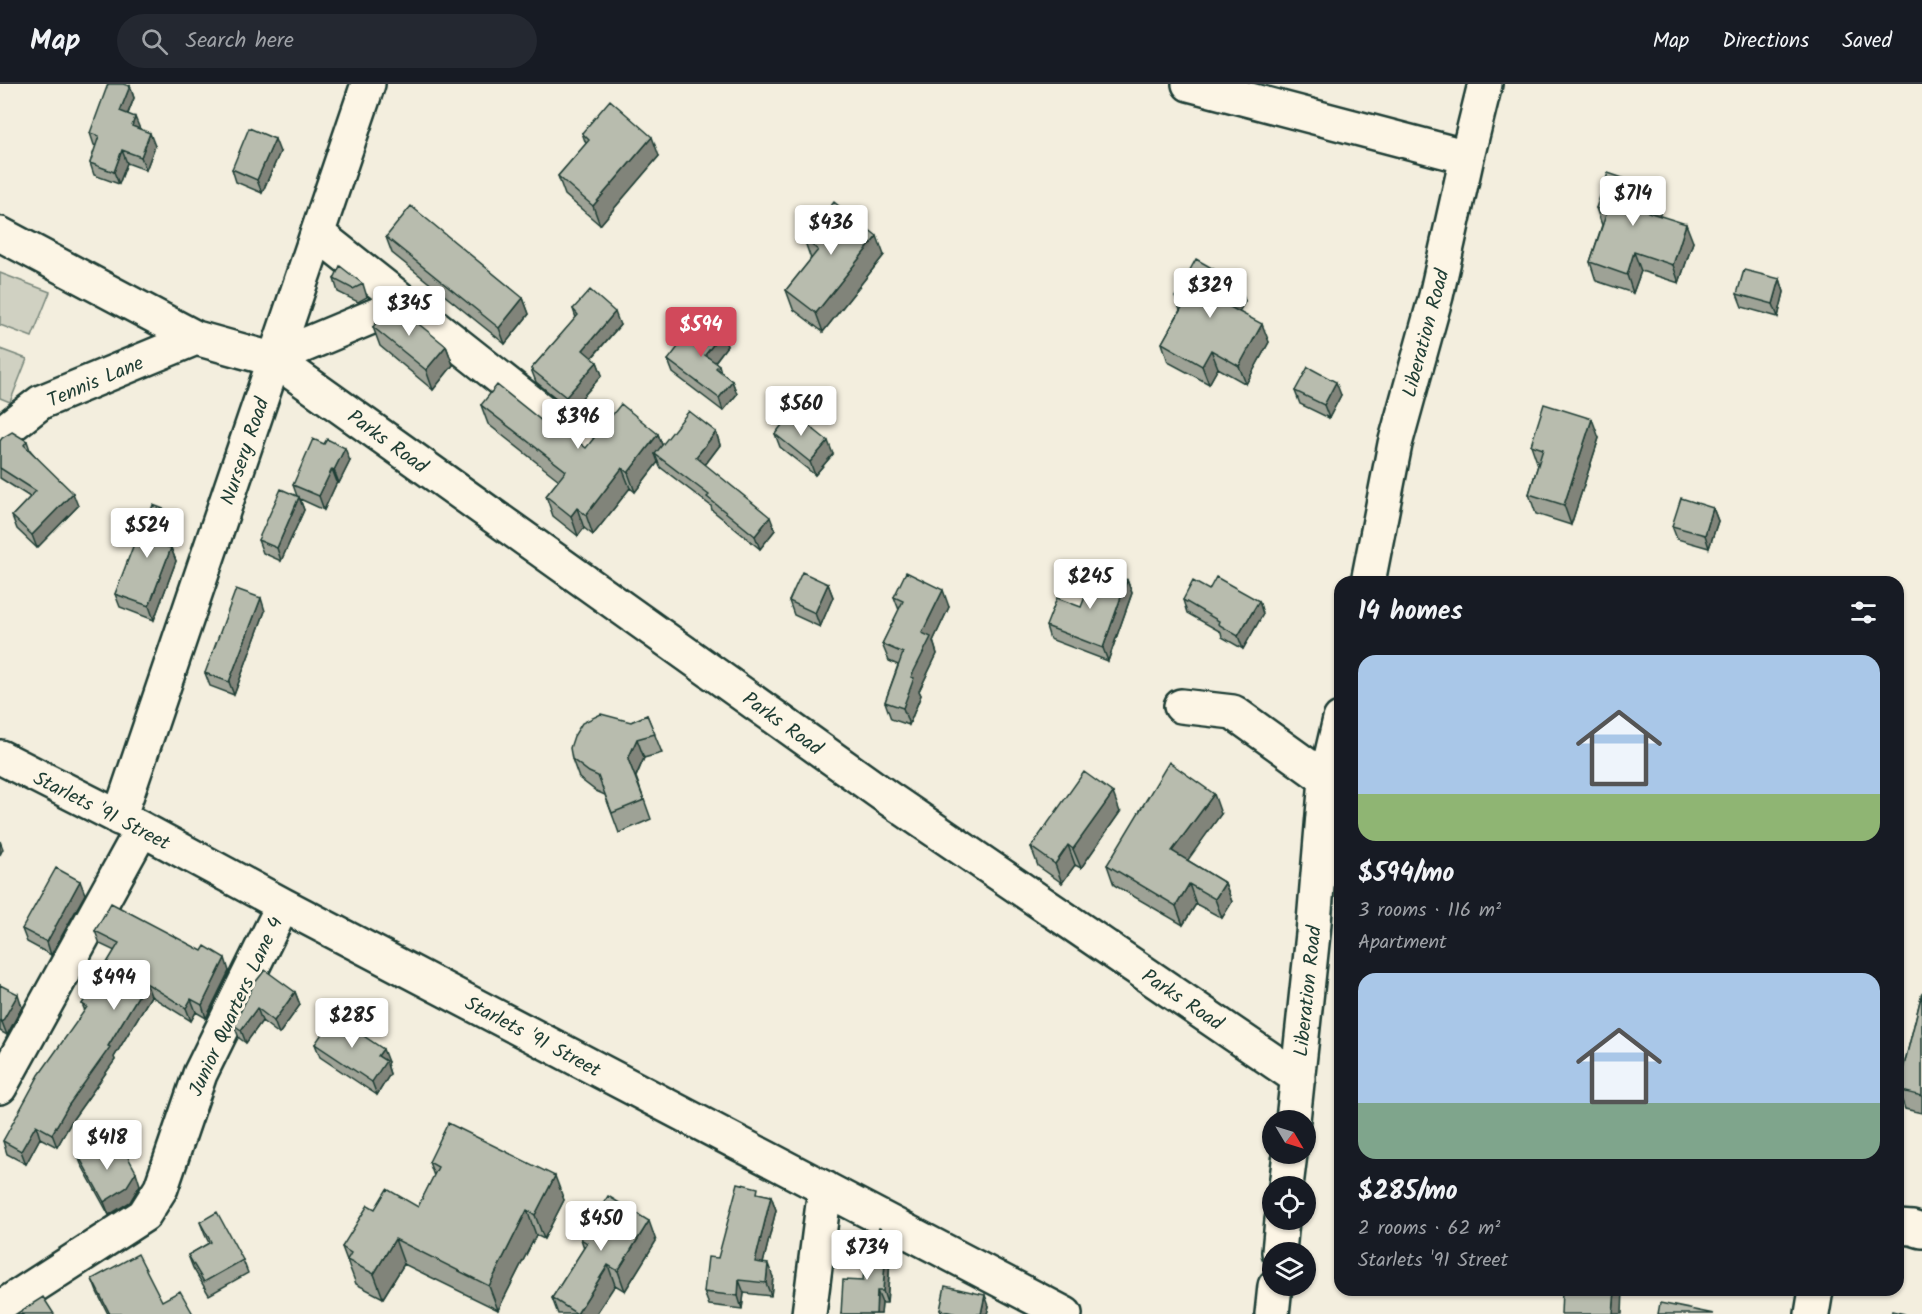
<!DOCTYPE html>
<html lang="en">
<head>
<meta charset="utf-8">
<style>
	body { margin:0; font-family:Kalam,sans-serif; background:#242831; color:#f1f3f6; height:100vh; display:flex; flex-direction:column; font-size:22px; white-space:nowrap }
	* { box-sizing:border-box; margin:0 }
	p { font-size:20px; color:#9ea1a6 }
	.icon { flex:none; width:33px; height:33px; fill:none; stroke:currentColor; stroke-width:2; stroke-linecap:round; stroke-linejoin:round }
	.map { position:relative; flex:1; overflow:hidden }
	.side { position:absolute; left:1334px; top:492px; width:570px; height:720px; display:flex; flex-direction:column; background:#171b24; border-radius:18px; box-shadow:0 2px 4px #0004 }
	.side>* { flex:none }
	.needle { width:39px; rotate:128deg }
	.tools { position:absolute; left:1262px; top:1026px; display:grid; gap:12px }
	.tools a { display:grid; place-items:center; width:54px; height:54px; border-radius:50%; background:#171b24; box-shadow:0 2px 4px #0004; font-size:30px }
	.price { position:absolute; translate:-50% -51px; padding:0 14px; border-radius:6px; background:#fff; color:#222; font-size:20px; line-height:39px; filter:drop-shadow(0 2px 3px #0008) }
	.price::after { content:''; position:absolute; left:50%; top:36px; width:18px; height:14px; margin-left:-9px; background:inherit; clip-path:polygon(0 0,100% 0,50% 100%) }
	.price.active { background:#d1495b; color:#fff }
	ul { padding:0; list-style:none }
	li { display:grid; align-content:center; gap:12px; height:318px; padding:0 24px }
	li span { display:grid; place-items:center; height:186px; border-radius:18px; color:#555 }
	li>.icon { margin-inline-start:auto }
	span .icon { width:108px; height:108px; fill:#fffc; stroke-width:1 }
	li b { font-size:26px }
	h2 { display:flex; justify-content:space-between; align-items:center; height:72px; padding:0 24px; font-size:26px }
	header { display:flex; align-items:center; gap:36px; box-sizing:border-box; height:84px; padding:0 30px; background:#171b24; border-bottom:2px solid #363941 }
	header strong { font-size:28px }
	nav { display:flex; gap:33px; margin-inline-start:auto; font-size:21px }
	.search { width:420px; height:54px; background:#242831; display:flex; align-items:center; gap:15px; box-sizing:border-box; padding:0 21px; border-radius:33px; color:#9ea1a6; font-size:22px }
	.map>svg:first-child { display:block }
</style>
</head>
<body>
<header>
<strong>Map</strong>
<div class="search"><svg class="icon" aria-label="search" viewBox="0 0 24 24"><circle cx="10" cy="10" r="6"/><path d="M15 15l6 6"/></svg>Search here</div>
<nav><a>Map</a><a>Directions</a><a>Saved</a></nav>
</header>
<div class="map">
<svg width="1922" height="1230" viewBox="0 0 1922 1230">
	<rect width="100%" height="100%" fill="#f3eede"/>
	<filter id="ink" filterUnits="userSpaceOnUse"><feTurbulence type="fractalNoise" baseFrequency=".0167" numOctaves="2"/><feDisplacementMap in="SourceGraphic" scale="12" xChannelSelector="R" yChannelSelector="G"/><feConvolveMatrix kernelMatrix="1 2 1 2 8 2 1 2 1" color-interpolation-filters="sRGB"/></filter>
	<g filter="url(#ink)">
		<path fill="#d0d1c2" stroke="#78877b" stroke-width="1.5" d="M0 189 50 208 32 253 0 241Z
			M0 265 27 275 10 318 0 314Z"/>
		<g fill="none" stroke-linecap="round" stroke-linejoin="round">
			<defs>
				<path id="minor" d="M1189 0 1467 73
					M0 150 196 254 275 276 888 714 1298 994
					M318 150 576 354
					M278 266 300 263 405 219
					M0 350 41 318 196 254
					M1368 498 1395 360 1436 212 1467 73 1485 0
					M1181 622 1233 628 1326 695
					M0 673 142 745 283 821 1065 1230
					M119 734 368 0
					M0 1003 142 745
					M1293 1036 1313 850 1326 695 1340 635
					M1286 1102 1290 1070
					M1898 1143 1912 1144 1922 1147
					M1279 1168 1282 1136
					M0 1224 144 1131 161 1104 200 990 283 821
					M809 1230 825 1104
					M1272 1230 1275 1202
					M1812 1230 1816 1206"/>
			</defs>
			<use href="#minor" stroke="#1f3d34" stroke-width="38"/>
			<use href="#minor" stroke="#fcf5e5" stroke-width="33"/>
		</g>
		<path fill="#9ea296" stroke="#1f3d34" stroke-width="1.5" d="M130 2 134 14 128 30 140 45 155 62 146 86 127 79 119 100 94 91 90 79 96 62 94 61 90 49Z
			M582 49 659 72 600 141 565 111 558 92 586 60Z
			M280 68 262 109 236 98 232 85Z
			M1655 105 1662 124 1659 131 1693 158 1679 199 1641 187 1633 209 1596 197 1590 178 1602 141 1596 124Z
			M386 153 523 214 529 230 505 260 392 169Z
			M804 155 884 171 823 248 793 225 786 206 811 175Z
			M334 195 363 200 367 213 358 218 338 208Z
			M1780 195 1784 208 1778 233 1742 223 1737 210Z
			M1238 199 1245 217 1239 227 1269 258 1246 300 1218 284 1209 300 1168 278 1162 259 1180 226 1175 213Z
			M573 225 620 241 592 274 597 278 602 291 571 326 536 298 531 285 576 234Z
			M373 243 446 262 453 281 433 306 380 262Z
			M722 249 727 262 715 278 719 281 721 288 732 297 737 310 723 327 673 289 668 276Z
			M1295 307 1341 311 1329 334 1300 320Z
			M481 321 586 364 658 350 662 361 716 348 720 361 705 381 775 446 760 465 712 426 711 422 660 383 658 378 635 408 630 404 593 451 584 444 578 452 553 432 546 412 559 396 488 340Z
			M775 350 833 370 815 391 780 363Z
			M1599 354 1571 441 1536 430 1529 410 1538 381 1531 361Z
			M0 357H27L30 366 78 422 37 464 17 445 12 432 30 413 0 394Z
			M350 377 339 399 337 398 324 426 300 415 304 426 281 477 263 469 258 456 297 412 293 401Z
			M1713 424 1718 437 1709 464 1677 455 1672 442Z
			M179 442 171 464 176 477 154 536 120 523 115 510 141 453Z
			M1127 496 1132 509 1108 577 1050 555 1046 542 1081 523Z
			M828 500 833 513 820 543 794 531 789 517Z
			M1209 506 1259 517 1263 530 1243 565 1222 553 1221 548 1187 529 1183 516Z
			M894 513 949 523 933 557 937 570 919 607 921 611 909 641 891 635 885 618 898 581 889 577 882 560 899 526Z
			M265 527 234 611 210 602 205 589Z
			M647 631 662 669 644 674 636 693 651 735 619 749 605 711 596 707 579 694 572 675 631 638Z
			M1120 728 1081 784 1075 781 1062 799 1038 782 1031 763Z
			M1221 730 1187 776 1225 799 1232 818 1222 834 1196 820 1183 841 1114 801 1107 781Z
			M85 810 51 871 27 858 22 845Z
			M95 847 229 887 206 934 196 928 191 937 151 912 114 973 115 976 73 1035 57 1063 40 1054 26 1080 7 1070 3 1057 85 927 82 920 115 867 100 860Z
			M254 900 295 908 300 921 279 950 262 937 246 959 239 954 234 941Z
			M0 901 22 923 7 951 0 947Z
			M1922 909V1029L1905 1025 1898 1006Z
			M315 960 388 978 387 980 390 990 377 1011 320 973Z
			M76 1067 103 1076 140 1101 130 1118 109 1131 81 1080Z
			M429 1078 564 1116 544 1155 536 1151 498 1226 404 1180 383 1214 356 1200 342 1163 375 1125 418 1123 434 1092Z
			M760 1110 771 1112 776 1126 763 1179 773 1193 771 1212 744 1209 742 1225 709 1221 704 1208 718 1174Z
			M200 1138 243 1176 248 1189 209 1211 193 1184 188 1171 209 1159 205 1151Z
			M887 1148 891 1160 887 1219H882L881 1230H841L863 1197Z
			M581 1155 656 1157 625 1207 615 1201 596 1230H558L552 1214 584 1164Z
			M92 1195 162 1217 193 1230H108L97 1208Z
			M989 1222 987 1230H942L940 1226Z"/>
		<path fill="#81847a" stroke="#1f3d34" stroke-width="1.5" d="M130 2 134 14 124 39 120 27Z
			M135 33 140 45 136 54 132 42Z
			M150 49 155 62 146 86 141 73Z
			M652 53 659 72 600 141 593 122Z
			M275 55 280 68 262 109 257 96Z
			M122 66 127 79 119 100 114 88Z
			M1655 105 1662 124 1655 146 1648 128Z
			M1686 140 1693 158 1679 199 1673 181Z
			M877 152 884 171 823 248 816 229Z
			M1634 168 1641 187 1633 209 1627 191Z
			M1780 195 1784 208 1778 233 1773 220Z
			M1238 199 1245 217 1233 239 1226 221Z
			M523 214 529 230 505 260 499 244Z
			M615 228 620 241 587 279 583 266Z
			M1262 240 1269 258 1246 300 1239 282Z
			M722 249 727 262 710 284 705 271Z
			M446 262 453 281 433 306 426 286Z
			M1211 266 1218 284 1209 300 1202 282Z
			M597 278 602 291 571 326 566 313Z
			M732 297 737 310 723 327 719 314Z
			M1336 298 1341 311 1329 334 1324 321Z
			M1592 335 1599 354 1571 441 1564 421Z
			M716 348 720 361 701 386 696 373Z
			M658 350 665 369 655 370 658 378 635 408 628 389Z
			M828 357 833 370 815 391 810 378Z
			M345 364 350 377 339 399 334 386Z
			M622 384 630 404 593 451 586 431Z
			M332 385 337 398 324 426 319 412Z
			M73 409 78 422 37 464 32 451Z
			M299 413 304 426 281 477 277 464Z
			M577 424 584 444 578 452 571 432Z
			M1713 424 1718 437 1709 464 1705 451Z
			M174 429 179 442 167 474 162 461Z
			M770 433 775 446 760 465 755 452Z
			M171 464 176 477 154 536 149 522Z
			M1127 496 1132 509 1108 577 1103 564Z
			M828 500 833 513 820 543 815 529Z
			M943 506 949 523 933 557 937 570 919 607 921 611 909 641 903 624 922 549Z
			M261 514 265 527 234 611 229 598Z
			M1259 517 1263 530 1243 565 1238 552Z
			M637 655 644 674 635 694 628 675Z
			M1113 709 1120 728 1081 784 1073 765Z
			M1214 710 1221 730 1180 787 1172 767Z
			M0 757 3 765 0 771Z
			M1068 761 1075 781 1062 799 1055 780Z
			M80 797 85 810 51 871 47 858Z
			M1225 799 1232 818 1222 834 1215 815Z
			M1189 800 1196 820 1183 841 1176 822Z
			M225 874 229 887 206 934 202 921Z
			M146 899 151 912 114 973 115 976 73 1035 57 1063 52 1050 68 1022 108 962Z
			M295 908 300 921 279 950 274 937Z
			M18 910 22 923 7 951 2 938Z
			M191 915 196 928 191 937 186 924Z
			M257 924 262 937 246 959 241 946Z
			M383 965 388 978 387 980 390 990 377 1011 372 998 378 972Z
			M36 1041 40 1054 26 1080 21 1067Z
			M136 1088 140 1101 130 1118 109 1131 104 1118Z
			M555 1092 564 1116 544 1155 535 1131Z
			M771 1112 776 1126 760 1192 755 1178Z
			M527 1126 536 1151 498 1226 489 1202Z
			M649 1137 656 1157 625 1207 618 1187Z
			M887 1148 891 1160 887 1219 883 1207Z
			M395 1155 404 1180 383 1214 374 1190Z
			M768 1180 773 1193 771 1212 766 1199Z
			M608 1181 615 1201 596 1230H577Z
			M739 1196 744 1209 742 1225 738 1212Z
			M1615 1206H1623L1622 1230H1613Z
			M877 1207 882 1219 881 1230H876Z
			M985 1211 989 1222 987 1230H981Z"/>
		<path fill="#b8bcae" stroke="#1f3d34" stroke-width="1.5" d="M108 0H123L130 2 120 27 135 33 132 42 150 49 141 73 122 66 114 88 90 79 99 52 90 49Z
			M610 16 652 53 593 122 558 92 589 56 582 49Z
			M249 44 275 55 257 96 232 85Z
			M1608 89 1655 105 1648 128 1686 140 1673 181 1634 168 1627 191 1590 178 1607 128 1596 124Z
			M834 118 877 152 816 229 786 206 818 166 804 155Z
			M411 122 523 214 499 244 386 153Z
			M1196 175 1238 199 1226 221 1262 240 1239 282 1211 266 1202 282 1162 259 1185 218 1175 213Z
			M340 182 363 200 353 205 334 195Z
			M1744 186 1780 195 1773 220 1737 210Z
			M590 206 615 228 583 266 597 278 566 313 531 285 578 231 573 225Z
			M395 221 446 262 426 286 373 243 388 224Z
			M701 233 722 249 705 271 719 281 716 284 732 297 719 314 668 276Z
			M1308 283 1336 298 1324 321 1295 307Z
			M497 301 557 349 566 353H572L586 364 621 320 658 350 628 389 622 384 586 431 577 424 571 432 546 412 566 387 481 321Z
			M1544 320 1592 335 1564 421 1529 410 1543 365 1531 361Z
			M689 327 716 348 696 373 770 433 755 452 707 413 709 411 655 370Z
			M792 328 828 357 810 378 775 350Z
			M12 348 27 357 24 361 73 409 32 451 12 432 36 407 0 384V357L2 354Z
			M313 355 324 360 327 355 345 364 334 386 332 385 319 412 293 401Z
			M281 405 299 413 277 464 258 456Z
			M1681 414 1713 424 1705 451 1672 442Z
			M153 421 174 429 162 461 171 464 149 522 115 510 137 452 141 453Z
			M1096 485 1127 496 1103 564 1046 542 1057 514 1081 523Z
			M802 488 828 500 815 529 789 517Z
			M906 488 943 506 922 549 931 553 911 593 914 594 903 624 885 618 903 569 882 560 903 517 894 513Z
			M1216 493 1259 517 1238 552 1218 540 1219 537 1183 516 1193 497 1209 506Z
			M236 505 261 514 229 598 205 589Z
			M601 630 631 638 647 631 655 650 637 655 628 675 644 716 612 729 598 692 589 688 572 675 570 664 574 652 582 639Z
			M1169 678 1214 710 1172 767 1225 799 1215 815 1189 800 1176 822 1107 781Z
			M1084 688 1113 709 1073 765 1068 761 1055 780 1031 763Z
			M56 784 80 797 47 858 22 845Z
			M111 819 202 867 205 862 225 874 202 921 191 915 186 924 146 899 108 962 110 963 68 1022 52 1050 36 1041 21 1067 3 1057 39 991 87 923 82 920 119 859 95 847Z
			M265 886 295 908 274 937 257 924 241 946 234 941 254 900Z
			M0 901 18 910 2 938 0 936Z
			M1922 909V1012L1898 1006Z
			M334 932 383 965 378 972 386 977 372 998 315 960Z
			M448 1039 555 1092 535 1131 527 1126 489 1202 395 1155 374 1190 347 1176 351 1169 342 1163 368 1121 375 1125 387 1105 418 1123 438 1083 429 1078Z
			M93 1058 103 1076 123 1064 136 1088 126 1104 104 1118 76 1067Z
			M738 1099 758 1104 757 1109 771 1112 755 1178 768 1180 766 1199 739 1196 738 1212 704 1208 708 1173 718 1174Z
			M608 1112 649 1137 618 1187 608 1181 577 1230 552 1214 587 1159 581 1155Z
			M217 1128 243 1176 204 1198 188 1171 211 1158 200 1138Z
			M879 1144 887 1148 883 1207H877L876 1230H841L843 1196 863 1197 864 1184Z
			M138 1170 162 1217 180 1207 193 1230H110L92 1195Z
			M945 1202 985 1211 981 1230H957L940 1226Z
			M1562 1206H1615L1613 1230H1561Z
			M43 1213 54 1230H16Z
			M1660 1219 1714 1230H1658Z
			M1892 1227 1905 1230H1891Z"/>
	</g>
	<g text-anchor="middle" stroke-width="6" stroke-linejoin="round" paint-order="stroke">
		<g font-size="20" fill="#1f3d34" stroke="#fcf5e5">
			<text transform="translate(1425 249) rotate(-75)" y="7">Liberation Road</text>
			<text transform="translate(95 297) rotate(-23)" y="7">Tennis Lane</text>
			<text transform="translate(388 357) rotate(36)" y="7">Parks Road</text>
			<text transform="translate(244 367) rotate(-71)" y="7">Nursery Road</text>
			<text transform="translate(783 639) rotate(36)" y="7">Parks Road</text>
			<text transform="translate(102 726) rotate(27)" y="7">Starlets '91 Street</text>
			<text transform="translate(1307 907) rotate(-84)" y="7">Liberation Road</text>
			<text transform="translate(1183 915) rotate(34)" y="7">Parks Road</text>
			<text transform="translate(235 922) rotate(-65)" y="7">Junior Quarters Lane 4</text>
			<text transform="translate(533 952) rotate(28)" y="7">Starlets '91 Street</text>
		</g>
	</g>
</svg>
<div class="tools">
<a><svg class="needle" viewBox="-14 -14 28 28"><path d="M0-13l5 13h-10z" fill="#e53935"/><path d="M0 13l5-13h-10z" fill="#9ea1a6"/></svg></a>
<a><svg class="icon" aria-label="locate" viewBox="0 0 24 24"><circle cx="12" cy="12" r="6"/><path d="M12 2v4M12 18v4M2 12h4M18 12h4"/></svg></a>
<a><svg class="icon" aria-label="layers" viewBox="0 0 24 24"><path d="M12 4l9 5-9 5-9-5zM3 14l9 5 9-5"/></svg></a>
</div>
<b class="price" style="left:1633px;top:143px">$714</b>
<b class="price" style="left:831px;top:172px">$436</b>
<b class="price" style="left:1210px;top:235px">$329</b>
<b class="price" style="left:409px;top:253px">$345</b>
<b class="price active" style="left:701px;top:274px">$594</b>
<b class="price" style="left:801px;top:353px">$560</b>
<b class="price" style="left:578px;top:366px">$396</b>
<b class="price" style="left:147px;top:475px">$524</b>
<b class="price" style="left:1090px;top:526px">$245</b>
<b class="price" style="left:114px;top:927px">$494</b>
<b class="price" style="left:352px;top:965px">$285</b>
<b class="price" style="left:107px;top:1087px">$418</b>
<b class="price" style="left:601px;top:1168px">$450</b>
<b class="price" style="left:867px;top:1197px">$734</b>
<section class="side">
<h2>14 homes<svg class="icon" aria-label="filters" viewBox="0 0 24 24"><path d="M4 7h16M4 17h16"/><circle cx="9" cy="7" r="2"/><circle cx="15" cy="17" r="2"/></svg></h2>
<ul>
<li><span style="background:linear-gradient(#a9c7e8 75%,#8fb573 0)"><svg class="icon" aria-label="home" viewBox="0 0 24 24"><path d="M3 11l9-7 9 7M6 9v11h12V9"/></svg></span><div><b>$594/mo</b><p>3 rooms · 116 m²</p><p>Apartment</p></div></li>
<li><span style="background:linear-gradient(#a9c7e8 70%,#7fa58c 0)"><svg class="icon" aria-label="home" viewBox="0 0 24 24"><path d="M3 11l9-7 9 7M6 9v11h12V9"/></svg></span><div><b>$285/mo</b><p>2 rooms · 62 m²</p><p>Starlets '91 Street</p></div></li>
</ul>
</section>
</div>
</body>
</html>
